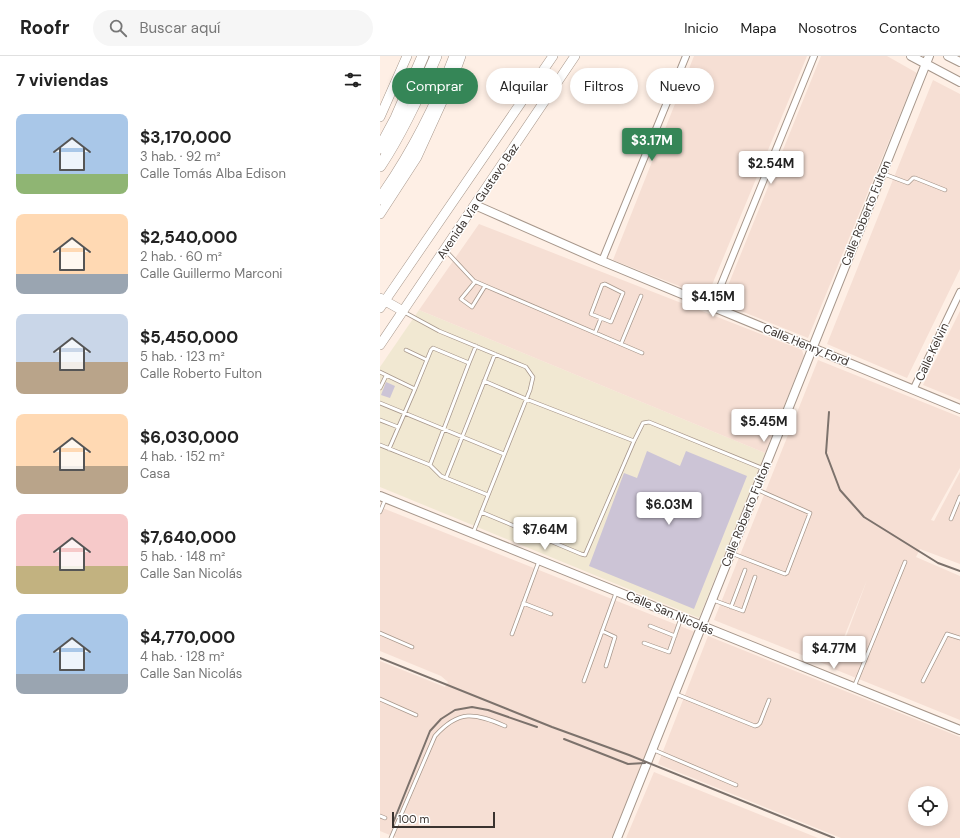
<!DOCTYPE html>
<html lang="es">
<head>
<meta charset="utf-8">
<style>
	body { margin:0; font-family:"DM Sans",sans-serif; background:#f6f6f6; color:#222; height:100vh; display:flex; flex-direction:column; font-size:15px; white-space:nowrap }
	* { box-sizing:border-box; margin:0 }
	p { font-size:13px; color:#767676 }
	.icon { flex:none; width:22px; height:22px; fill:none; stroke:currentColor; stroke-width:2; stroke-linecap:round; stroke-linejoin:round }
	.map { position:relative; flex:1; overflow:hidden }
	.panel { display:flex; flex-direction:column; background:#fff; width:380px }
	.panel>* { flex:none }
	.guide { position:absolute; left:12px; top:12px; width:380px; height:36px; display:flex; gap:8px }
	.tools { position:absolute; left:528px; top:730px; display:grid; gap:8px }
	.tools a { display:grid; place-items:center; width:40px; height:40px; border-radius:50%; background:#fff; box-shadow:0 2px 6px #0003; font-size:20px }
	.scale { position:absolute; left:12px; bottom:10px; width:103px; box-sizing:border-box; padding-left:4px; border:2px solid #3a332f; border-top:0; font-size:11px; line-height:14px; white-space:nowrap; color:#3a332f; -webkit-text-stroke:3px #fff; paint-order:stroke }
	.price { position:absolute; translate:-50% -34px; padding:0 9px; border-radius:4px; background:#fff; color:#222; font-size:13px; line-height:26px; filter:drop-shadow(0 1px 2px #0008) }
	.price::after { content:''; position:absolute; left:50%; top:24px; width:12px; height:9px; margin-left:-6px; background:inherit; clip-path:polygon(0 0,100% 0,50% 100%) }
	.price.current { background:#358657; color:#fff }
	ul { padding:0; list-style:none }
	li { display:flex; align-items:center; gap:12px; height:100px; padding:0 16px }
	li span { display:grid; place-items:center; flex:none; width:112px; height:80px; border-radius:8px; color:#555 }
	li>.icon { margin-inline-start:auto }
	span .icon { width:48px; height:48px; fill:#fffc; stroke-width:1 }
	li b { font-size:17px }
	h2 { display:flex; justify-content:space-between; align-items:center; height:48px; padding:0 16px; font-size:17px }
	.tag { padding:0 14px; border-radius:18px; background:#fff; box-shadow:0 2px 6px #0003; font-size:14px; line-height:36px }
	.tag.current { background:#358657; color:#fff }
	header { display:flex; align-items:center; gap:24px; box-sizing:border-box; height:56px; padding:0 20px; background:#fff; border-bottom:1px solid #e0e0e0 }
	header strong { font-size:19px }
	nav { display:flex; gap:22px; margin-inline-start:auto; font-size:14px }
	.search { width:280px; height:36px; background:#f6f6f6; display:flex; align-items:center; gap:10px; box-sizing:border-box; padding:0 14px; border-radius:22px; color:#767676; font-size:15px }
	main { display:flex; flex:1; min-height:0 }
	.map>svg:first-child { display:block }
</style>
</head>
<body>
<header>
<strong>Roofr</strong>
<div class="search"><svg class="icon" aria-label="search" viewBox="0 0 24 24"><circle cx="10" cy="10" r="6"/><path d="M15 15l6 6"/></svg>Buscar aquí</div>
<nav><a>Inicio</a><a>Mapa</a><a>Nosotros</a><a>Contacto</a></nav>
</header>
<main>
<section class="panel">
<h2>7 viviendas<svg class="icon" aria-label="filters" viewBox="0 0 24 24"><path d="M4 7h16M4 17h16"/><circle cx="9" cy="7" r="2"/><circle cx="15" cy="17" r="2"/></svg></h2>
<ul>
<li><span style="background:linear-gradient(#a9c7e8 75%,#8fb573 0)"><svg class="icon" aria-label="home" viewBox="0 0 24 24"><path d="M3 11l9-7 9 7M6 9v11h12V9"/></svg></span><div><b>$3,170,000</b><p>3 hab. · 92 m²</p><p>Calle Tomás Alba Edison</p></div></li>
<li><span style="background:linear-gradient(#ffd9b3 75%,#9aa5b1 0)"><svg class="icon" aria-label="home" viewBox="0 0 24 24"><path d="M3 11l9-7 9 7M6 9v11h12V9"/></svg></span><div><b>$2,540,000</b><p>2 hab. · 60 m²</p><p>Calle Guillermo Marconi</p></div></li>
<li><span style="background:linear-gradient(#c9d6e8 60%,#b9a48a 0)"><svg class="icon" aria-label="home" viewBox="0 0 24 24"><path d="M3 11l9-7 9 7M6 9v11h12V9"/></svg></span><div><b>$5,450,000</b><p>5 hab. · 123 m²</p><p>Calle Roberto Fulton</p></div></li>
<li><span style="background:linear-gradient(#ffd9b3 65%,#b9a48a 0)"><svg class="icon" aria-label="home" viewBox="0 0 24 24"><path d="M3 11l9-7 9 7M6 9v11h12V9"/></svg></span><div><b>$6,030,000</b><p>4 hab. · 152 m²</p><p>Casa</p></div></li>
<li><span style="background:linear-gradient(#f6c9c9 65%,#c2b280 0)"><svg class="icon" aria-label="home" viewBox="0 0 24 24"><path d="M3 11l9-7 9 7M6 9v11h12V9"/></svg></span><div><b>$7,640,000</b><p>5 hab. · 148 m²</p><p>Calle San Nicolás</p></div></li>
<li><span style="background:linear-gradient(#a9c7e8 75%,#9aa5b1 0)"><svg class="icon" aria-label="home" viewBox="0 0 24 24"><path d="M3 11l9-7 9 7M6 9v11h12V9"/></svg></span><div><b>$4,770,000</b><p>4 hab. · 128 m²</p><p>Calle San Nicolás</p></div></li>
</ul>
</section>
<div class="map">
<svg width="580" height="782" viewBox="0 0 580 782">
	<rect width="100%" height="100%" fill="#feefe5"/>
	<path fill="#f1e8d2" d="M39 254 385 397 319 562 0 431V311Z"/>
	<path fill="#f6dfd4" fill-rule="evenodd" d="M314 0H427L327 241 233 204Z
		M441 0H507L537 17 428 282 341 247Z
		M553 24 580 38V213L527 322 447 288Z
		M99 168 422 294 424 300 385 397 39 254Z
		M580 255V344L543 329Z
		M438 304 580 361V412L551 464 554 465 580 416V508L540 493 536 501 580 520V664L454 613 487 524 452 611 334 564Z
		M0 451 315 576 232 782H17L0 775V605L65 631 68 626 61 620 0 595Z
		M328 580 580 681V782H461L278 708ZM535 737H561V763H535Z
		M274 716 438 782H246Z"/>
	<path fill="#ccc4d6" d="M6 326 15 330 10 342 1 339Z
		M267 395 300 410 306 395 367 420 314 553 209 510 244 417 257 422Z"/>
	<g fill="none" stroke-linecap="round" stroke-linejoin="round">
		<defs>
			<path id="lane" d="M504 118 528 127 533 122H535L565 134
				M66 195 94 225 262 297
				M95 226 81 243 92 251 105 230
				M225 228 243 237 231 266 211 258 222 229Z
				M24 256 59 275 146 311 153 321 150 334 93 477
				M215 277 221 262
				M241 288 261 240
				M26 294 47 304
				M0 316 35 333 9 393
				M0 332 6 320
				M35 333 51 294 53 292 89 307 96 290
				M0 347 124 398
				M0 364 18 371
				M254 385 263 367 269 366 384 413
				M0 389 50 409 61 420 108 439
				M50 409 89 307
				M66 422 115 298
				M0 456 5 444
				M101 456 201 498 205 499 254 385 146 343 104 325
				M571 463 580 441
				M351 497 405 518 407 517 430 457 378 434
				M333 544 363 555 375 521
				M143 547 171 558
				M351 551 365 514
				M270 570 295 580
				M222 575 235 581 226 610
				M0 577 32 591
				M132 578 159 505
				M264 587 289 596 301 562
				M204 625 236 537
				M543 625 567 578 580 582
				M474 631 525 506
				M296 638 375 670 378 669 380 667 389 644
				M0 643 36 659
				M274 694 356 729
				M0 760 5 762
				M11 782 55 680C79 653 95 657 125 670"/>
			<path id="street" d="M222 205 306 0
				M332 251 434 0
				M533 334 580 236"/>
			<path id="secondary" d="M531 0 580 26
				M568 0 580 6
				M95 149 222 205 580 353
				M0 440 580 674
				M237 782 549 0"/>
			<path id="primary" d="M0 61 27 0
				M0 158 37 101 73 22 81 0
				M0 242 23 255
				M0 252 173 0
				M0 289 195 0"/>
			<path id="highway" d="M0 92 16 62 43 0
				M0 110C23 75 40 38 56 0
				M0 143C31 99 56 51 75 0"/>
		</defs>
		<use href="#lane" stroke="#a7978b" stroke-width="4.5"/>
		<use href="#street" stroke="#a7978b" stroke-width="8"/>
		<use href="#secondary" stroke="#a7978b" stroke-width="10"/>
		<use href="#primary" stroke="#a7978b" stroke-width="10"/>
		<use href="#highway" stroke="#a7978b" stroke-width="12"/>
		<use href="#lane" stroke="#fff" stroke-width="3"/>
		<use href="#street" stroke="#fff" stroke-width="6"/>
		<use href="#secondary" stroke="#fff" stroke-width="8"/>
		<use href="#primary" stroke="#fff" stroke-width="9"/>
		<use href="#highway" stroke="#fff" stroke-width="11"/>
		<path stroke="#7c726c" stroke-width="2" d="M449 356 446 397 460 434 484 461 558 507 580 515
			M0 602 172 671 249 699 454 782
			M184 683 248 708 265 707
			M13 767 50 675 61 663 75 654 92 651 108 654 157 671"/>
	</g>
	<g text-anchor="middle" stroke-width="3" stroke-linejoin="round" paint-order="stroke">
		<g font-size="12" fill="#3a332f" stroke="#fff">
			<text transform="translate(98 145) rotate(-56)" y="4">Avenida Via Gustavo Baz</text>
			<text transform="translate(486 157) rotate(-68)" y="4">Calle Roberto Fulton</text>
			<text transform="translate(426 289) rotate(22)" y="4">Calle Henry Ford</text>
			<text transform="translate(552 296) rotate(-65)" y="4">Calle Kelvin</text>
			<text transform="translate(366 458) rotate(-68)" y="4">Calle Roberto Fulton</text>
			<text transform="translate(290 557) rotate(23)" y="4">Calle San Nicolás</text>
		</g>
	</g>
</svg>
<div class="tools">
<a><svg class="icon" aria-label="locate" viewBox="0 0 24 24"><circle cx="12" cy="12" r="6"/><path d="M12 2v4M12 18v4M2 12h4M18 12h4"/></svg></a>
</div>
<div class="scale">100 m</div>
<b class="price current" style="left:272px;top:106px">$3.17M</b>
<b class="price" style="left:391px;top:129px">$2.54M</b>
<b class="price" style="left:333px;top:262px">$4.15M</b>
<b class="price" style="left:384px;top:387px">$5.45M</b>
<b class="price" style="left:289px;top:470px">$6.03M</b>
<b class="price" style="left:165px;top:495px">$7.64M</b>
<b class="price" style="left:454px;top:614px">$4.77M</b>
<div class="guide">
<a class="tag current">Comprar</a>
<a class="tag">Alquilar</a>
<a class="tag">Filtros</a>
<a class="tag">Nuevo</a>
</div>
</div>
</main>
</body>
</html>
